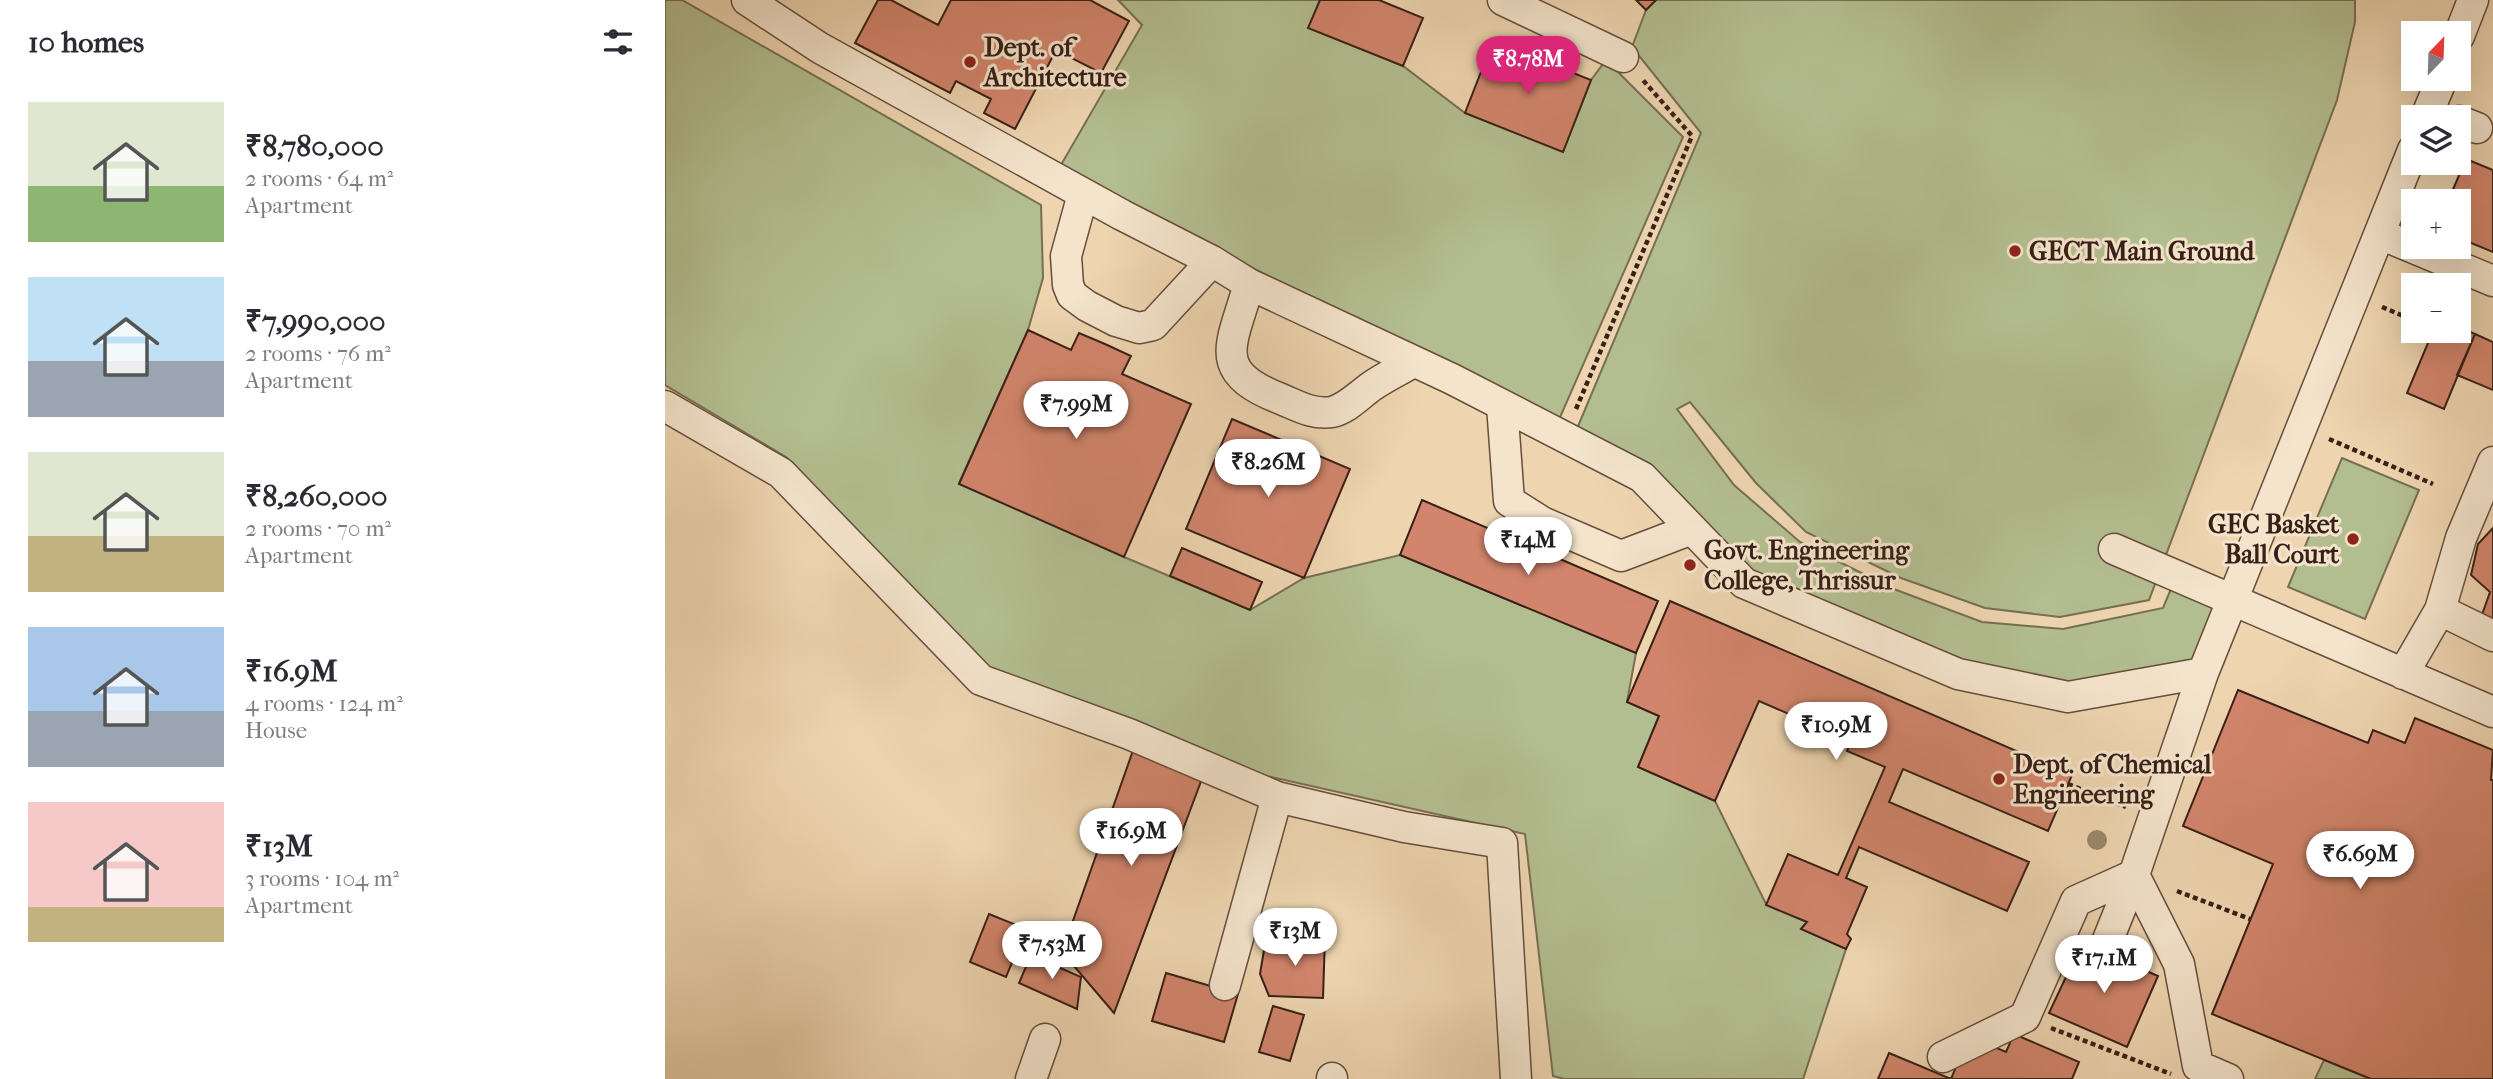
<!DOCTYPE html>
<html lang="en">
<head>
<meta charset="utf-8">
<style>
	body { margin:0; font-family:"IM FELL French Canon",serif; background:#f2f2f3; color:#2b2b33; height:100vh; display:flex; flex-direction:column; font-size:26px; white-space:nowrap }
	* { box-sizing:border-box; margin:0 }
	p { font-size:23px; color:#7c7c81 }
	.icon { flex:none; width:38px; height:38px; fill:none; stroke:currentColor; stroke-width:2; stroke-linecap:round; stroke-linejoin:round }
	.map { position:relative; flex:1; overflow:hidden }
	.panel { display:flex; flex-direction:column; background:#fff; width:665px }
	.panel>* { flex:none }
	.needle { width:46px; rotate:23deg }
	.controls { position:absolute; left:1736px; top:21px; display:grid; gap:14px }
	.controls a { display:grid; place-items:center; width:70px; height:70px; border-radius:0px; background:#fff; box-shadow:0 7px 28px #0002; font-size:35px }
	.price { position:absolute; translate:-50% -60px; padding:0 16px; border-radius:24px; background:#fff; color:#222; font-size:23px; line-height:46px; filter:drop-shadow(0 2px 4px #0008) }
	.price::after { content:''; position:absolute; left:50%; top:42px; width:21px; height:16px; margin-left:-10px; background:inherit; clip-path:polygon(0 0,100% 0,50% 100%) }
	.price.selected { background:#db2777; color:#fff }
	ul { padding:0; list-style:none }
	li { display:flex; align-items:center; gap:21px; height:175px; padding:0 28px }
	li span { display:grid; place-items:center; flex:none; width:196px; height:140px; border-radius:0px; color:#555 }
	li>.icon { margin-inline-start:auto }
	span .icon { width:84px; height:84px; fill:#fffc; stroke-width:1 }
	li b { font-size:30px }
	h2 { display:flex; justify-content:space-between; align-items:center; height:84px; padding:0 28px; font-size:30px }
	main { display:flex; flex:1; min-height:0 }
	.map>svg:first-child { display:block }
</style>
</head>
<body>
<main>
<section class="panel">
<h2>10 homes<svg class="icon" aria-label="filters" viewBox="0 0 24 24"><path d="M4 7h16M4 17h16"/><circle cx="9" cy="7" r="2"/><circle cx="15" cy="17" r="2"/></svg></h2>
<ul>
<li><span style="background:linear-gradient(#dfe7d0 60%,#8fb573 0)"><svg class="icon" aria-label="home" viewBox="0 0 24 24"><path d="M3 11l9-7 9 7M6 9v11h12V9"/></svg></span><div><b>₹8,780,000</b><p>2 rooms · 64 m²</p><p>Apartment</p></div></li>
<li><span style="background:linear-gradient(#bfe0f5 60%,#9aa5b1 0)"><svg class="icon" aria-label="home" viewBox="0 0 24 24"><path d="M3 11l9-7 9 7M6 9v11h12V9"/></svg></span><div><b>₹7,990,000</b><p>2 rooms · 76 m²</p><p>Apartment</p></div></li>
<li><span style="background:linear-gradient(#dfe7d0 60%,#c2b280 0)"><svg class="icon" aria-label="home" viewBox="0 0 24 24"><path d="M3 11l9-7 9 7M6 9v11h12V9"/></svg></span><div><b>₹8,260,000</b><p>2 rooms · 70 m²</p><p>Apartment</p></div></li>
<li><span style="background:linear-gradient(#a9c7e8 60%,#9aa5b1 0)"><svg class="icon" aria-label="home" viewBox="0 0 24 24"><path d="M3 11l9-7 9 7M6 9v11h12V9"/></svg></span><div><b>₹16.9M</b><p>4 rooms · 124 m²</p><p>House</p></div></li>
<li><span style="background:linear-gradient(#f6c9c9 75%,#c2b280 0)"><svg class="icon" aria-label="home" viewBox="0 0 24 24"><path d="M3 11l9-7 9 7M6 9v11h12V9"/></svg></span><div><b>₹13M</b><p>3 rooms · 104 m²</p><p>Apartment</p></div></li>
</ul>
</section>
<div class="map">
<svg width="1828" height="1079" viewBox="0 0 1828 1079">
	<rect width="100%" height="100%" fill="#eed5b0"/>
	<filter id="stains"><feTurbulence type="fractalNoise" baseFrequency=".00286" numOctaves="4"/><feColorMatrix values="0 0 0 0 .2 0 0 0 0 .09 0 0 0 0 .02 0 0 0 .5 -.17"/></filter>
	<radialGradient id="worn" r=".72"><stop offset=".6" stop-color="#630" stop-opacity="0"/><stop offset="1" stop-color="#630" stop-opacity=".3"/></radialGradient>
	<path fill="#b3be90" stroke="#766f54" stroke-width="2" d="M0 0H17L376 205 378 278 363 330 294 483 459 557 585 610 639 578 735 555 971 653 962 702 994 716 973 767 1050 801 1101 904 1142 922 1136 929 1181 949 1138 1079H899L888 1076 860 834 602 776 324 674 121 457 0 385Z
		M453 0H655L644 28 738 66 800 113 898 152 926 80 941 60 1018 137 893 422 393 170 477 25Z
		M991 0H1690V22L1672 100 1484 600 1395 617 1320 608 1236 578 1141 532 1091 483 1025 402 1012 409 1069 485 1135 542 1226 588 1317 622 1398 629 1498 608 1508 584 1554 605 1530 662 1405 687 1292 663 1087 575 911 431 1036 133 967 47 981 10Z
		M1677 458 1754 490 1700 619 1623 587Z
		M1659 1060 1706 1079H1650Z"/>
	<path fill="#d2856c" stroke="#382017" stroke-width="2" d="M213 0H226L273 25 286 0H425L464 21 436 73 391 50 350 129 319 113 326 99 291 81 285 93 190 43Z
		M655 0H714L758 18 738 66 643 28Z
		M971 0H991L981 10Z
		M828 41 926 80 898 152 800 113Z
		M1801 159 1828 170V252L1794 238V201H1783Z
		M1794 327 1810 334 1779 409 1742 393 1768 331H1794Z
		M363 330 406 350 414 333 440 344 466 356 457 374 526 404 459 557 294 484Z
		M1810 334 1828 342V390L1792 375Z
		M567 419 685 469 639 578 521 529Z
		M757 500 993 601 971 653 735 555Z
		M1828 528V631L1813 626 1825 592 1806 575 1813 544Z
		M517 548 597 582 585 610 505 576Z
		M1005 601 1407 775 1383 831 1238 769 1224 802 1364 862 1342 911 1194 847 1181 878 1202 887 1182 934 1186 939 1181 949 1136 929 1142 922 1101 905 1123 854 1173 875 1220 767 1182 751 1186 741 1094 701 1050 801 973 767 994 716 962 702Z
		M1573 690 1703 743 1708 730 1740 743 1750 718 1828 750 1826 780H1828V1079H1706L1547 1014 1608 864 1518 826Z
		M471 742 541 768 449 1013 397 952Z
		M324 914 361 929 341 977 305 962Z
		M623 936 660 937 658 998 604 996 595 974 599 950Z
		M1417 943 1493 976 1462 1047 1384 1013Z
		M366 955 416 977 412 1009 354 983Z
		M501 973 573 994 559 1042 487 1021Z
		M608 1006 639 1015 625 1061 594 1052Z
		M1349 1034 1414 1062 1407 1079H1286L1293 1062 1327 1046 1341 1052Z
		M1224 1053 1286 1079H1213Z"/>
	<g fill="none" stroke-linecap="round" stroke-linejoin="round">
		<defs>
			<path id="minor" d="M82 0 155 48 457 215 547 261 584 284 787 379 977 477 1079 583 1293 674 1403 697 1538 673
				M838 0 958 57
				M1794 36 1808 0
				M1761 117 1777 79
				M1794 121 1812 128
				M418 194 401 256 403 285 407 295 422 306 451 321 474 328 488 325 547 261
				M1715 234 1828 281
				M584 284C567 345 544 371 616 399 633 406 648 415 667 412 683 408 694 395 707 386 720 377 735 370 748 362
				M837 405 844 501 877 522 956 556 1027 529
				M0 406 116 473 316 680 464 734 612 797 739 827 837 843 851 1079
				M1449 549 1828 712
				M1775 610 1828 636
				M1738 674 1775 610 1796 538 1828 462
				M1469 875 1514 964 1533 1066 1563 1079
				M1438 952 1469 875
				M560 985 612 797
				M1278 1057 1360 1017 1411 901 1469 875 1538 673 1748 150
				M667 1078V1079
				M366 1079 380 1039"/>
		</defs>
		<use href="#minor" stroke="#664d3d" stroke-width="33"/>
		<path stroke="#382017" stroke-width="4.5" stroke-dasharray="5 3.5" stroke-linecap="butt" d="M1717 307 1748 320
			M911 409 1027 136 977 79
			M1664 439 1768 484
			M1403 784 1461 807
			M1512 891 1585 919
			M1386 1028 1506 1074"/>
		<use href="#minor" stroke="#f4e4cc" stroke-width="30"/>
	</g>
	<circle fill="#9b876c" cx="1432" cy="840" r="10"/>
	<g fill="#8f2418" stroke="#f4e4cc" stroke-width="2.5">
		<circle cx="305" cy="62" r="7"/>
		<circle cx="1350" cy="251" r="7"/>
		<circle cx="1688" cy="539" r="7"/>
		<circle cx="1025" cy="565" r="7"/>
		<circle cx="1334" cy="779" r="7"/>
	</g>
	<g text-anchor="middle" stroke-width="6" stroke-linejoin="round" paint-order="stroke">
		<g font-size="26" font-weight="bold" fill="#382017" stroke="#f4e4cc" text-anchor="start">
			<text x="319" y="56">Dept. of<tspan x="319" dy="30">Architecture</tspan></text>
			<text x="1364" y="260">GECT Main Ground</text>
			<text x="1674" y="533" text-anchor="end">GEC Basket<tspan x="1674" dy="30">Ball Court</tspan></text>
			<text x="1039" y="559">Govt. Engineering<tspan x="1039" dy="30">College, Thrissur</tspan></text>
			<text x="1348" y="773">Dept. of Chemical<tspan x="1348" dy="30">Engineering</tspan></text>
		</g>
	</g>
	<rect width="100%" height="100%" filter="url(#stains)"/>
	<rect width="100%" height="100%" fill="url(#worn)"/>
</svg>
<div class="controls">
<a><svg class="needle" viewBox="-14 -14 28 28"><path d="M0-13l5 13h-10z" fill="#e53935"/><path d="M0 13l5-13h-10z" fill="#7c7c81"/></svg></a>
<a><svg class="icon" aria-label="layers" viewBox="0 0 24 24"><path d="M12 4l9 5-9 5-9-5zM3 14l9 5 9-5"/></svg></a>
<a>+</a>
<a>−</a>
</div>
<b class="price selected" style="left:863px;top:96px">₹8.78M</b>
<b class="price" style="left:411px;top:441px">₹7.99M</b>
<b class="price" style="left:603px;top:499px">₹8.26M</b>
<b class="price" style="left:863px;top:577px">₹14M</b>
<b class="price" style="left:1171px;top:762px">₹10.9M</b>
<b class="price" style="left:466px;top:868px">₹16.9M</b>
<b class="price" style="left:1695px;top:891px">₹6.69M</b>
<b class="price" style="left:630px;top:968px">₹13M</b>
<b class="price" style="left:387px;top:981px">₹7.53M</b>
<b class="price" style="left:1439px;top:995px">₹17.1M</b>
</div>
</main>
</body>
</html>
